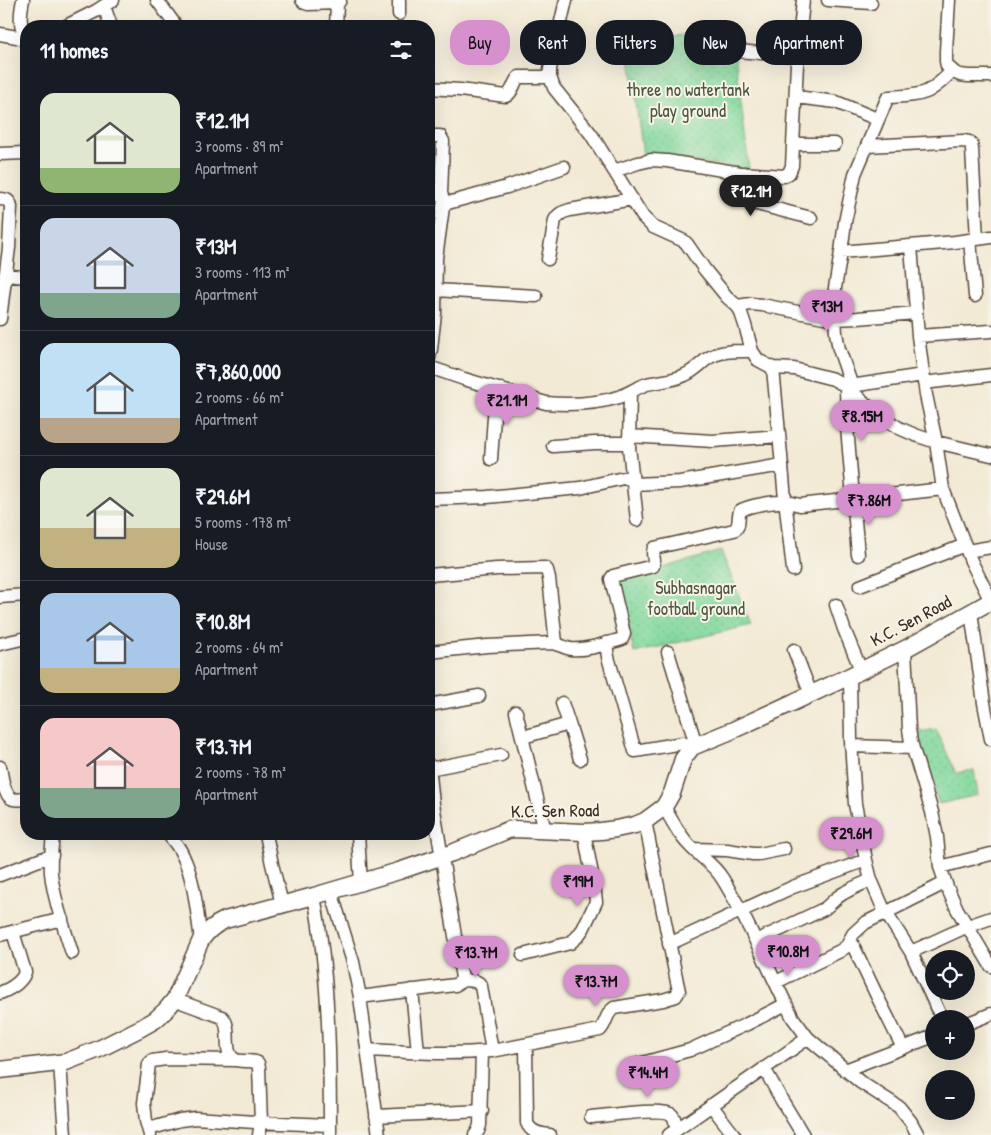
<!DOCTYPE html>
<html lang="en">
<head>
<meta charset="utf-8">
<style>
	body { margin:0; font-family:"Patrick Hand",sans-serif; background:#20242c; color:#f1f3f6; height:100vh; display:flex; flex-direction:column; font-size:19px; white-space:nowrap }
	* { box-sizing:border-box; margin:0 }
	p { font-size:16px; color:#9ea1a6 }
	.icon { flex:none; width:28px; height:28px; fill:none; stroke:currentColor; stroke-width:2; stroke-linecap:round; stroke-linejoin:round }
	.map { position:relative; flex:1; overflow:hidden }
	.side { position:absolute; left:20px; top:20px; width:415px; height:820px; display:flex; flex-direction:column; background:#171b24; border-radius:20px; box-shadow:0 5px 20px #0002 }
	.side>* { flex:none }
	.top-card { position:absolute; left:450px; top:20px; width:465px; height:45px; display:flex; gap:10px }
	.buttons { position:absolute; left:925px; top:950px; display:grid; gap:10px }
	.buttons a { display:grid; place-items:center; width:50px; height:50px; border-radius:50%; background:#171b24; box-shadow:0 5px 20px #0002; font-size:25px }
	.price { position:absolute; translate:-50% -42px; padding:0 11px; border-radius:18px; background:#d690ce; color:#111; font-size:16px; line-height:32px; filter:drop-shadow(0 1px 2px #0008) }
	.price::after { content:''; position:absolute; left:50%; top:30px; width:15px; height:11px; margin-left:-8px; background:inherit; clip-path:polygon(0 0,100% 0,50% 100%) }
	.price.current { background:#222; color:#fff }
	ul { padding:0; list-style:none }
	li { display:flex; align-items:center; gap:15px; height:125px; padding:0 20px }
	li+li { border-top:1px solid #363941 }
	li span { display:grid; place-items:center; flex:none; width:140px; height:100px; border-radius:15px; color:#555 }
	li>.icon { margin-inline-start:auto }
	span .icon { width:60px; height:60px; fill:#fffc; stroke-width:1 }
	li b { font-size:21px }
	h2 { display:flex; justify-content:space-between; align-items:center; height:60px; padding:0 20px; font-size:21px }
	.pill { padding:0 18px; border-radius:20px; background:#171b24; box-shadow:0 5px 20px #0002; font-size:18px; line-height:45px }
	.pill.current { background:#d690ce; color:#111 }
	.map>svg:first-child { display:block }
</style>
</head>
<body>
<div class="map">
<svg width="991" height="1135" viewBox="0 0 991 1135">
	<defs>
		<pattern id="park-dots" width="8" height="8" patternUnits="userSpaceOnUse" patternTransform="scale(1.25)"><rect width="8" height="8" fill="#81d89c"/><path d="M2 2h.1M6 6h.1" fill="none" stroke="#70ba86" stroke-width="1.8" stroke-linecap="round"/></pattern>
	</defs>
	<rect width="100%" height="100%" fill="#f7f3e8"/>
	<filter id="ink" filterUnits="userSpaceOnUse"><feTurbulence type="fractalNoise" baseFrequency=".02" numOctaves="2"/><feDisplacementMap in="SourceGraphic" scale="10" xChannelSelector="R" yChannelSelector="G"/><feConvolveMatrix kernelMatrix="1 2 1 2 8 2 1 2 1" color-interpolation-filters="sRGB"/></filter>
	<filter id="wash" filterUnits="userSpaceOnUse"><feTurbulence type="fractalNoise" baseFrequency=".0096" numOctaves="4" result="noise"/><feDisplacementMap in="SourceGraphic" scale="20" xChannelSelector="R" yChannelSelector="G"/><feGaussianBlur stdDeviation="1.12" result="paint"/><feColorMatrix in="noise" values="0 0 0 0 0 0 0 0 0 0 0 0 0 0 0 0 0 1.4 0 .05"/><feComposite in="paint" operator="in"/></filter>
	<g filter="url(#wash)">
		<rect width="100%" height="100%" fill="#f3ead5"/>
		<path fill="url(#park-dots)" stroke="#5e815d" d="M732 26 749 169 643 155 630 58 633 44Z
			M721 551 751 625 634 653 618 581Z
			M936 729 956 773 974 770 978 795 939 804 926 771 914 733Z"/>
	</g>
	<g filter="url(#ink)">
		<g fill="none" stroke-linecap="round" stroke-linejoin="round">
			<defs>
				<path id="minor" d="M23 0C20 14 19 26 26 39
					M157 0 176 26
					M302 0 305 3 308 4 338 3
					M566 0 550 69V77L554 88 591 134 643 217 653 227 684 241 687 244 705 270 727 297 737 306 740 310 745 325 752 351 758 360 773 368 794 369 833 379 846 386 872 410 899 428 915 435 936 442 991 455
					M828 0 871 3
					M949 0 946 51V61L947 66 955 73 960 75 968 76H991
					M104 6 111 26
					M399 14V0
					M66 26 96 11 113 0
					M336 26 337 5 340 0
					M0 34 17 37 26 40
					M737 51 798 56
					M429 88 460 90 506 96C514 92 513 82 519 77H550
					M796 97 836 102 877 119
					M429 136H440L443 141 441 194
					M793 144H835
					M867 146 963 141 969 142 971 143 972 149 977 239
					M0 154 26 153
					M614 171 638 163 651 160 667 161 741 173 784 176 789 173 792 166 797 64 803 0
					M744 173C742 185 737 195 749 202L811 218
					M429 190 441 194 444 200 436 258 435 313 431 349 429 358
					M0 199C6 199 10 200 11 207L9 248 0 319
					M444 204 507 187 564 167
					M970 240 975 296
					M911 246 918 336 926 395 936 442 943 489 971 561 991 601
					M841 252 955 242 991 237
					M548 259 555 220C559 213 563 212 570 210L632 199
					M5 275 26 277
					M435 290 536 296
					M737 306 751 304 762 305 834 319 858 318 915 313
					M918 336 991 331
					M429 367 464 379 546 403C570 405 596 404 619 397 629 393 638 387 647 384 660 381 673 381 685 375 694 371 699 365 707 359 720 350 736 351 752 351
					M773 368 785 499 793 570
					M924 383 991 375
					M846 386 847 427 858 555
					M851 386 923 375
					M630 392 629 447 637 520
					M854 392 839 349 836 333 834 301 835 288 841 252 845 222 855 174 887 99 889 97C923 95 928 96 952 71
					M629 436 713 441 779 436
					M553 446 595 443H629
					M491 459 494 417 495 407 501 389
					M633 484 680 482 782 465
					M429 499 487 497 580 488 632 476
					M967 551 991 547
					M429 575 497 569 545 568 547 570 549 578 556 643
					M860 586 965 545
					M0 597 26 595
					M836 605 844 629 861 670
					M971 612 984 703 991 739
					M606 643 608 657 635 751 683 743 692 747
					M0 644 26 638
					M905 649 909 729 911 742 932 812 937 837 940 867 947 887 957 909 991 966
					M794 650 811 694
					M429 652 487 646 552 643C559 644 565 648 571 649 586 651 608 643 622 639L624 634 611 579 613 576 653 566C656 560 651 554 654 548L734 530C741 526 737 518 740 511 748 505 778 501 788 502 792 503 796 504 800 505L943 489
					M668 652 696 745
					M850 676 851 741 855 804 866 860 871 880 884 910 911 952 942 1019
					M562 703 569 724
					M429 705 479 696
					M516 712 545 831
					M523 737 569 724 580 759
					M851 746 913 748
					M0 767C2 776 3 795 13 799 17 800 22 799 26 799
					M429 769 501 755
					M664 807C673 822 680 837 692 848 703 859 714 865 722 878 748 919 766 965 788 1008L793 1018 808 1038 860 1082 899 1107 911 1122 918 1135
					M53 834C52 847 50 860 51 873 54 900 64 927 72 953
					M168 834C174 841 180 848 183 856 195 881 197 914 201 940
					M266 834 272 864 282 904
					M358 834 361 883
					M693 849 727 850 753 854H759L784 849
					M940 867 991 854
					M0 875 52 855
					M331 891 353 962 360 997 379 1135
					M314 896C329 975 330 1055 330 1135
					M0 935 62 919
					M850 939 877 996 903 1048
					M756 941 824 909C831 904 836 897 844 893 852 888 862 884 871 880
					M669 944 793 887 866 860
					M911 952 968 926 991 918
					M523 955 570 943 577 937 583 929 596 902 594 885 584 832
					M462 980C469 981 477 979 481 986L492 1051
					M776 982 840 951 847 946 853 934 865 923 945 883
					M412 990 418 1052
					M0 993C10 989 22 982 25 972L13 932
					M360 997 455 985 460 982 462 978 433 804 429 765
					M175 999 184 1003 222 1017C233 1027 222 1052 234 1059 240 1063 250 1059 258 1063L259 1068 261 1123 259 1135
					M966 1024 991 1014
					M526 1045 527 1123C531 1133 541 1134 550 1135
					M367 1050C409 1052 450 1055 492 1051L600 1030C607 1023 605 1014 614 1008L663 1000 676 996 679 991 677 982 645 821
					M60 1063 65 1135
					M635 1065 690 1050 747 1024 786 1004
					M764 1068 781 1099 803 1135
					M845 1070 934 1036
					M711 1105 734 1135
					M376 1116 482 1111
					M591 1117C604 1116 664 1107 672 1115 675 1118 676 1125 677 1129
					M149 1129 180 1120 195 1118 255 1122 330 1125
					M150 1135 146 1121 144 1103 149 1064 152 1061 166 1059 236 1060
					M475 1135 478 1131 480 1125 482 1052
					M669 1135 808 1038"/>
				<path id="tertiary" d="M0 1070 66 1062 99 1049 141 1028 155 1020 166 1010 175 999 201 940C207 931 214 925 225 920L314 896 399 871 452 853 508 830 514 829 584 832 601 831 616 829 635 825 645 821 664 807 672 793 683 759 692 747 731 731 850 676 905 649 991 601"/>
			</defs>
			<use href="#minor" stroke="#574739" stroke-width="15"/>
			<use href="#tertiary" stroke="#574739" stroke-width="19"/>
			<use href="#minor" stroke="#fff" stroke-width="12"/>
			<use href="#tertiary" stroke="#fff" stroke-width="16"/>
		</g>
	</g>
	<g text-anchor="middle" stroke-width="4" stroke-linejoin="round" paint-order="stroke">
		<g font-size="18" fill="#4c563e" stroke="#f7f3e8">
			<text x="688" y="96">three no watertank<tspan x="688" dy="21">play ground</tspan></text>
			<text x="696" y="594">Subhasnagar<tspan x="696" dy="21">football ground</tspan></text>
		</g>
		<g font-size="18" fill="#3b2a1e" stroke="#f7f3e8">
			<text transform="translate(911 621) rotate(-28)" y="6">K.C. Sen Road</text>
			<text transform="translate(555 811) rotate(-1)" y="6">K.C. Sen Road</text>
		</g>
	</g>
</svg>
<div class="buttons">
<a><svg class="icon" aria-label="locate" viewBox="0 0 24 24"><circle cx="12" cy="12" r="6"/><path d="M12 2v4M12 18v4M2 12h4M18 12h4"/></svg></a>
<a>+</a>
<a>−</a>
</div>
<b class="price current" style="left:751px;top:217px">₹12.1M</b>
<b class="price" style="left:827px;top:332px">₹13M</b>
<b class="price" style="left:507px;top:426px">₹21.1M</b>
<b class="price" style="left:862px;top:442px">₹8.15M</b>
<b class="price" style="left:869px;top:526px">₹7.86M</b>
<b class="price" style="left:851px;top:859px">₹29.6M</b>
<b class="price" style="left:578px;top:907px">₹19M</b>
<b class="price" style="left:788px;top:977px">₹10.8M</b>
<b class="price" style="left:476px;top:978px">₹13.7M</b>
<b class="price" style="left:596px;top:1007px">₹13.7M</b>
<b class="price" style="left:648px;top:1098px">₹14.4M</b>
<div class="top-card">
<a class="pill current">Buy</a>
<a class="pill">Rent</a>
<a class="pill">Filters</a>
<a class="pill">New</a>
<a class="pill">Apartment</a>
</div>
<section class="side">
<h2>11 homes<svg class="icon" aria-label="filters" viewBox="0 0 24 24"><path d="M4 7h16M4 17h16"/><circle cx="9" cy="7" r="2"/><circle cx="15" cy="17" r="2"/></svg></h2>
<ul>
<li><span style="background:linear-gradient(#dfe7d0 75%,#8fb573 0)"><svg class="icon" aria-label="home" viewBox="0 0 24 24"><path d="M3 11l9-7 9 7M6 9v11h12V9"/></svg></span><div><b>₹12.1M</b><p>3 rooms · 89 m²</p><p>Apartment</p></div></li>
<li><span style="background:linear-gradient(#c9d6e8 75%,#7fa58c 0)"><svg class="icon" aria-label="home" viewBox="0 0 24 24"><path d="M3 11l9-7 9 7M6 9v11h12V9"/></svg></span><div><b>₹13M</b><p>3 rooms · 113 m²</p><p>Apartment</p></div></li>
<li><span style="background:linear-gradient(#bfe0f5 75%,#b9a48a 0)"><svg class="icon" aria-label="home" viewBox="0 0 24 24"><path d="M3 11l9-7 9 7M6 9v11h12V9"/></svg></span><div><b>₹7,860,000</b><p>2 rooms · 66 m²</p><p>Apartment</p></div></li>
<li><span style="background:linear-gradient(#dfe7d0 60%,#c2b280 0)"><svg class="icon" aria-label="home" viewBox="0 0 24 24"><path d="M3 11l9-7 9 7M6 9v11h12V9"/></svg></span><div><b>₹29.6M</b><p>5 rooms · 178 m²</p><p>House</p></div></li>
<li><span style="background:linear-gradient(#a9c7e8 75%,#c2b280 0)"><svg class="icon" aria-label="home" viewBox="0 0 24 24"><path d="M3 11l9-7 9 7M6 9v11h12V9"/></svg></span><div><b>₹10.8M</b><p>2 rooms · 64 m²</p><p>Apartment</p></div></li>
<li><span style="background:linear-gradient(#f6c9c9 70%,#7fa58c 0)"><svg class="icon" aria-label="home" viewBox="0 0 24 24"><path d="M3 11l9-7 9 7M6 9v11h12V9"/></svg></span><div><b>₹13.7M</b><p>2 rooms · 78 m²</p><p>Apartment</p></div></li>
</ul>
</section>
</div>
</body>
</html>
